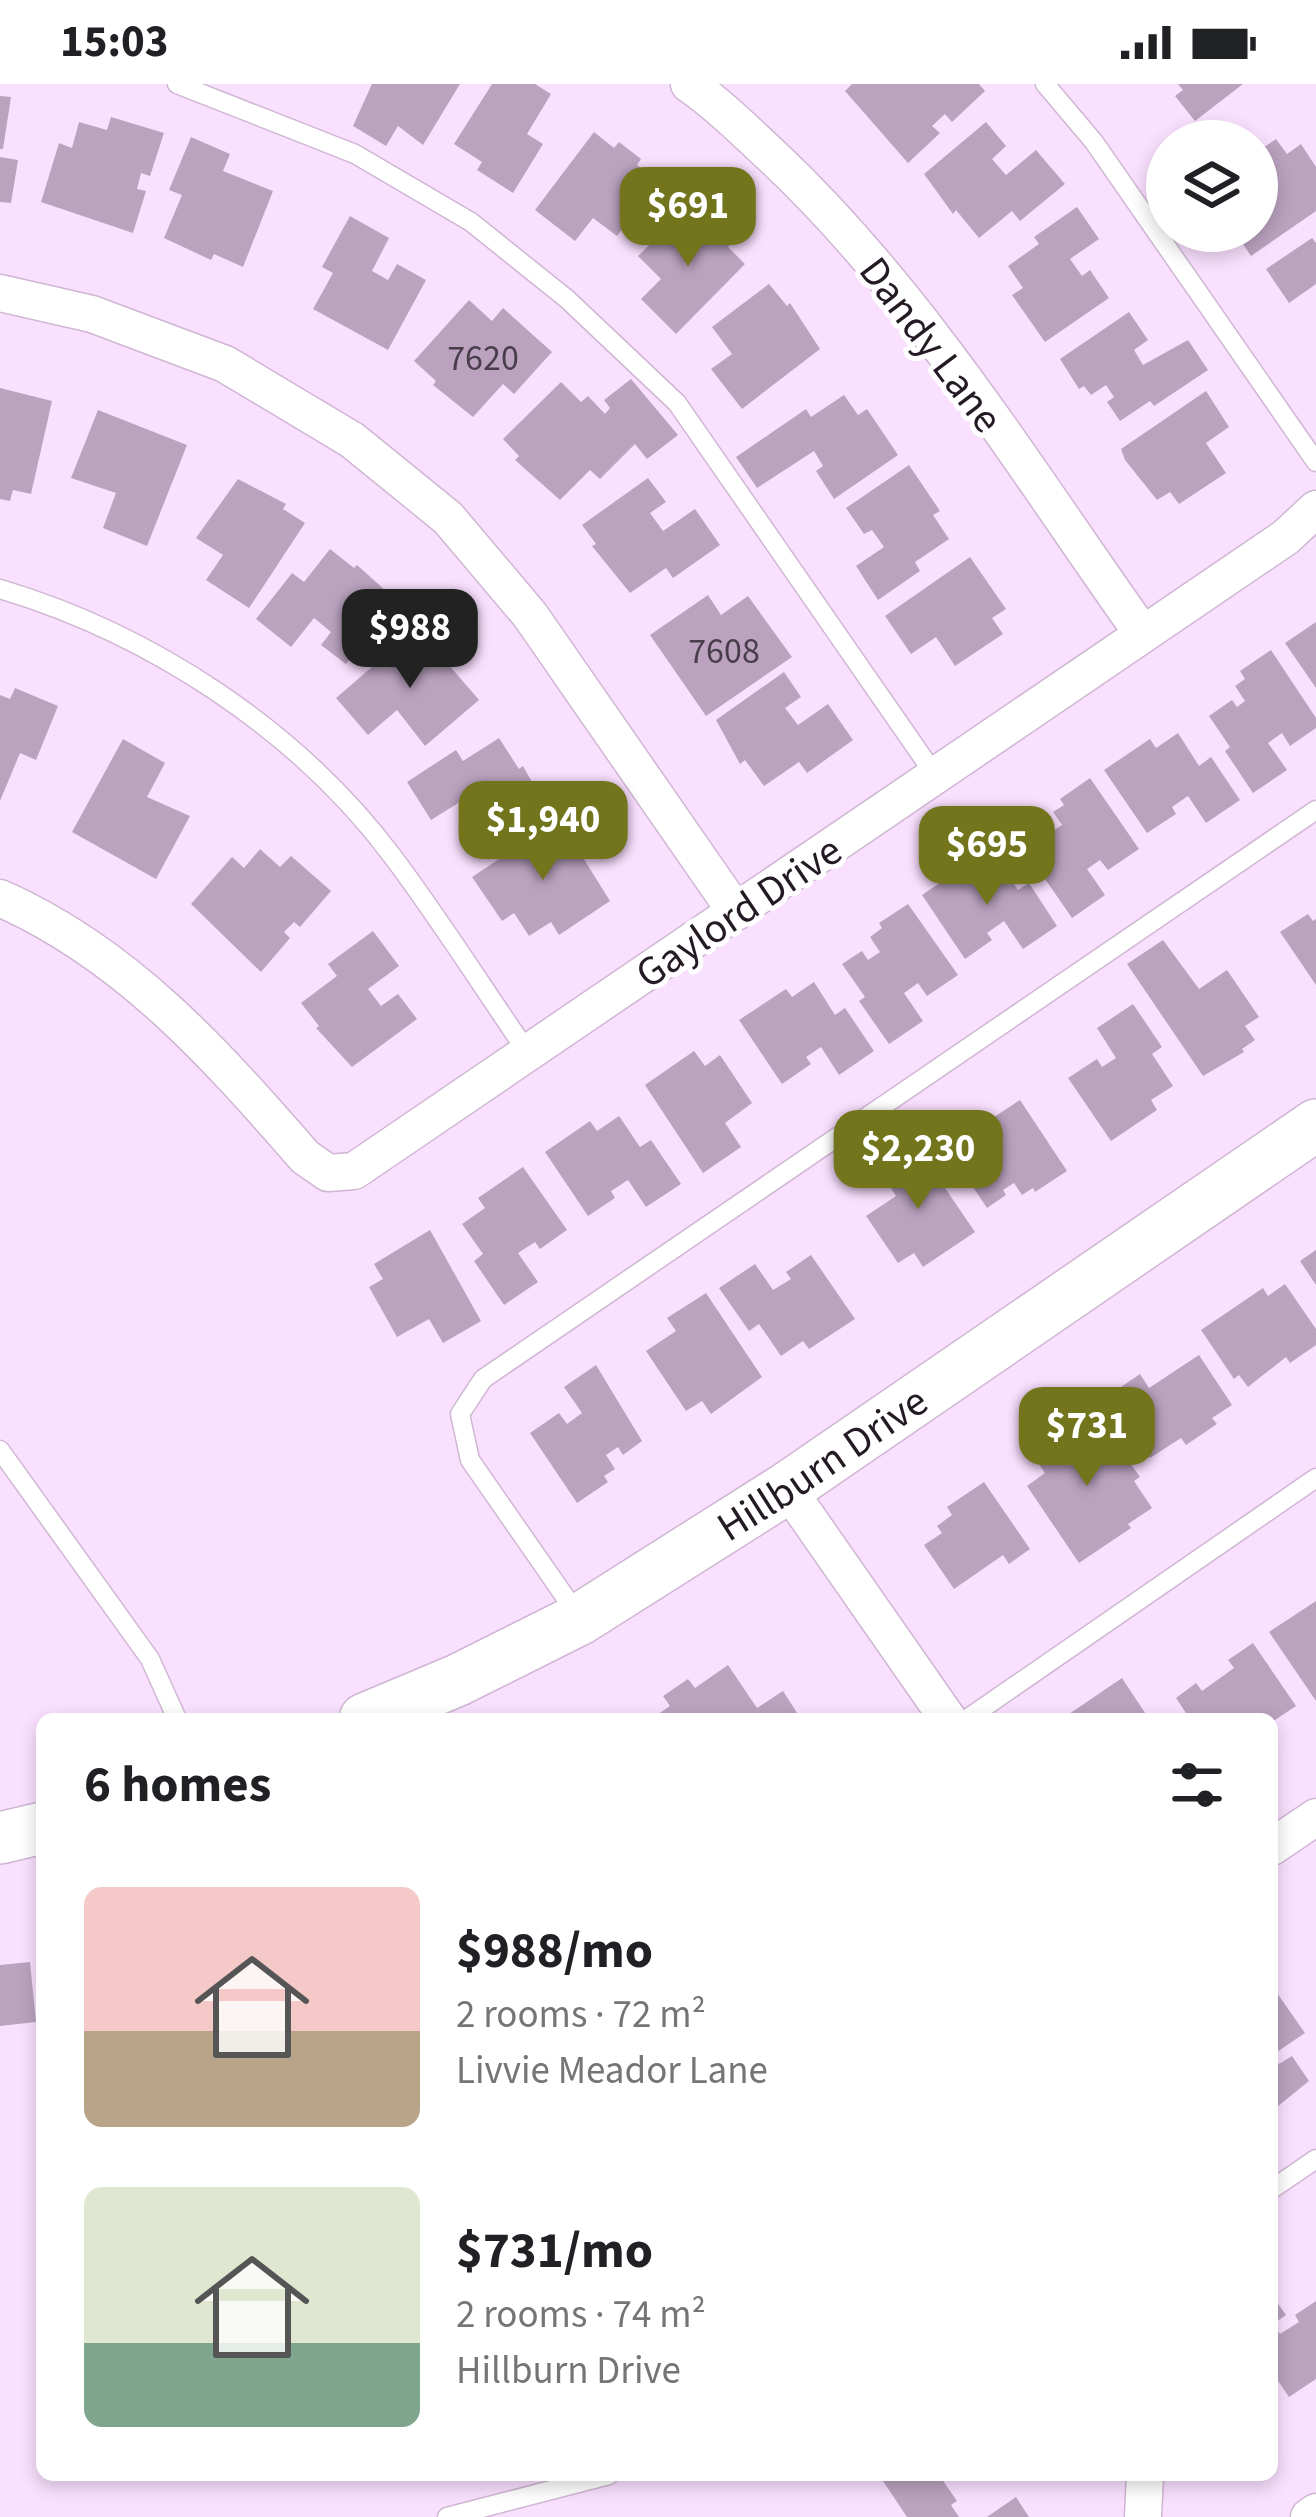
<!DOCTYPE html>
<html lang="en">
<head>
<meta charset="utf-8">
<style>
	body { margin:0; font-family:"Source Sans 3",sans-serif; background:#f6f6f6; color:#202124; height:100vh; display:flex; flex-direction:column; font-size:45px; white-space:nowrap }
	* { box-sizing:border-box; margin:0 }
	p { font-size:39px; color:#757577 }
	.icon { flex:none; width:66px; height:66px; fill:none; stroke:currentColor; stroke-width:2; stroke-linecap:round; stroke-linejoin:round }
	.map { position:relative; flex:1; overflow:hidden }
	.panel { position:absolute; left:36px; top:1629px; width:1242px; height:768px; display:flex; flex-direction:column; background:#fff; border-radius:18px; box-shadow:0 6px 18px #0003 }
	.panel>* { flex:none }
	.fabs { position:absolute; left:1146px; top:36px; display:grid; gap:24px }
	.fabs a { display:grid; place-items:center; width:132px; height:132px; border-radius:50%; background:#fff; box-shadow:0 6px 18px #0003; font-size:60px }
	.price { position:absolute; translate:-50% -102px; padding:0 27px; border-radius:24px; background:#73751c; color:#fff; font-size:39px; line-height:78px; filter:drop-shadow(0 3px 6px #0008) }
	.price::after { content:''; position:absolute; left:50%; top:72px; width:36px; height:27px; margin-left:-18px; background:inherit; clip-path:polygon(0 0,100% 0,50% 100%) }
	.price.active { background:#222; color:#fff }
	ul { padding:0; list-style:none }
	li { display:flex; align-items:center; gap:36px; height:300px; padding:0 48px }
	li span { display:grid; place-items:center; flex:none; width:336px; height:240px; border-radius:18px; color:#555 }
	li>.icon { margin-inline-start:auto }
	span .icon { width:144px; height:144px; fill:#fffc; stroke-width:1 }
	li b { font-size:51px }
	h2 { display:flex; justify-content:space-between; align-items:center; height:144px; padding:0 48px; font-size:51px }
	.status { display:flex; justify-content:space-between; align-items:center; height:84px; padding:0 60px; background:#fff; direction:ltr }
	.status svg { height:33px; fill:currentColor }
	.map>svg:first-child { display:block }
</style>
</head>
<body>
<div class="status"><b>15:03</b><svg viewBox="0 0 49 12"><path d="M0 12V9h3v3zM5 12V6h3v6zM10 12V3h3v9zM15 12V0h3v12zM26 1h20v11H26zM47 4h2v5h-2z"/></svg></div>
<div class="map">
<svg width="1316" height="2433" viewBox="0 0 1316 2433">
	<rect width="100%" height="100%" fill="#fae0ff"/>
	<path fill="#bba3c0" d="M372 0H460L423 61 398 42 386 62 353 42Z
		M492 0H535L551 10 527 50 543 60 513 109 477 86 482 78 454 60Z
		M852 0H979L985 7 952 38 945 30 932 42 940 49 908 79 845 7Z
		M1178 0H1243L1195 37 1175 12 1183 6Z
		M0 12 11 13 3 65H0Z
		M111 33 164 49 150 92 141 89 137 105 146 107 133 149 41 118 59 59 72 64 79 38 107 46Z
		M986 38 1006 62 992 75 1006 91 1036 66 1065 100 1020 137 1012 127 979 154 956 126 953 130 924 90Z
		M594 48 614 64 619 58 641 75 637 81 658 97 617 152 593 134 575 157 535 126Z
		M191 53 230 70 223 87 273 107 243 183 214 170 211 176 164 154 182 111 169 106Z
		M1276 55 1287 70 1301 60 1316 83V127L1251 172 1234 147H1257V68Z
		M0 73 18 76 11 119 0 118Z
		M688 123 731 160 728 163 745 180 676 250 641 215 661 195 638 172Z
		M1077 123 1099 155 1070 175 1082 192 1090 186 1109 214 1045 258 1012 211 1023 204 1008 182 1039 160 1034 153Z
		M350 132 389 154 372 187 388 196 397 180 426 196 388 266 313 225 333 189 322 183Z
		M1312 154 1316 159V200L1289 219 1266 185Z
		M769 200 787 222 790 219 820 265 742 325 711 285 732 270 712 243Z
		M469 216 492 237 503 224 552 268 514 310 503 300 473 333 433 301 436 297 414 277Z
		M1129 228 1148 256 1134 266 1143 281 1188 256 1208 286 1154 322 1150 317 1120 337 1107 318 1114 313 1106 301 1091 311 1084 302 1079 305 1060 275Z
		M631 295 678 351 647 375 635 360 600 395 590 386 560 416 515 376 519 372 503 355 561 298 581 318 588 312 605 330 610 324 604 316Z
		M0 304 52 317 31 410 13 406 10 417 0 415Z
		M1206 307 1229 343 1206 359 1226 389 1179 420 1170 408 1157 416 1125 376 1121 365Z
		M844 311 858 331 867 325 898 371 834 415 816 387 823 382 814 367 757 404 736 373 806 325 811 333Z
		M98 326 187 361 147 462 103 444 116 409 71 394Z
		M909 381 940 427 933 431 949 455 915 478 920 487 878 516 856 482 884 463 872 446 864 450 846 424Z
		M648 394 666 418 650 429 663 447 695 425 720 461 673 494 666 484 630 509 592 462 596 460 582 441Z
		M238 395 286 420 283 425 305 439 249 524 206 496 223 471 196 454Z
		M330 465 354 484 357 481 396 516 346 580 321 561 331 548 314 534 291 563 256 535 292 489 304 498Z
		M970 473 1006 525 992 534 1003 550 955 582 936 553 911 570 885 532Z
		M708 511 721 531 748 512 792 573 706 632 650 551Z
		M1316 538V604L1285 559Z
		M417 544 479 616 425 662 397 626 368 651 336 614Z
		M1271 566 1316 634V644L1290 662 1282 649 1268 659 1287 686 1253 709 1225 667 1230 663 1209 632 1232 616 1237 623 1245 617 1235 602 1245 595 1240 587Z
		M784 588 801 613 785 624 798 641 828 620 853 656 807 689 799 678 764 702 745 676 740 680 716 636Z
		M15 604 58 622 36 676 20 669 0 717V611L10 615Z
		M1178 649 1199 682 1211 673 1240 716 1206 739 1188 712 1172 723 1176 730 1147 749 1104 686 1150 655 1156 664Z
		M499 654 519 685 523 682 546 723 475 769 458 742 473 732 463 716 431 736 407 698 456 666 463 677Z
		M123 655 165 679 147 713 190 732 156 795 72 748Z
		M1090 694 1139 765 1108 786 1100 776 1087 785 1105 811 1072 834 1043 792 1049 788 1026 756 1048 740 1053 747 1062 741 1053 728 1064 721 1060 715Z
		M559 735 610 817 559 851 551 838 529 852 514 829 502 837 472 793Z
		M260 765 280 783 291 772 331 807 300 843 294 838 284 848 290 854 261 888 191 820 232 773 244 784Z
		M995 773 1018 806 1029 799 1057 842 1023 865 1004 837 987 849 992 856 965 875 922 811 968 780 975 790Z
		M908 820 958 891 927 912 918 899 904 909 923 937 889 960 859 917 865 913 842 880 862 867 868 876 880 868 870 853 882 844 879 839Z
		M1308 830 1313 837 1316 835V901L1280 848Z
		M373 847 399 882 368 905 381 922 398 910 417 935 352 983 316 944 319 942 301 919 337 892 328 880Z
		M1163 856 1199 905 1227 886 1259 933 1245 942 1255 956 1242 965 1244 968 1203 992 1127 880Z
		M814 898 835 931 845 924 874 967 839 991 821 963 806 973 811 980 782 1000 739 936 786 905 792 913Z
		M1133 920 1162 963 1152 970 1173 1002 1151 1016 1157 1026 1111 1057 1068 994 1097 975 1102 983 1116 974 1097 944Z
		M694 967 705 982 720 971 752 1019 725 1039 741 1063 703 1089 645 1001Z
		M1020 1016 1067 1087 1035 1108 1033 1104 1022 1111 1014 1099 1003 1106 1006 1111 987 1124 967 1094 961 1098 932 1054 965 1032 983 1060 997 1050 988 1037Z
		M619 1032 640 1063 651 1056 681 1100 646 1123 628 1096 611 1107 615 1114 588 1132 545 1068 590 1037 597 1047Z
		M917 1063 975 1148 923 1183 914 1169 898 1179 866 1132 896 1112 880 1087Z
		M523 1083 567 1146 540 1165 535 1158 518 1169 538 1198 504 1221 474 1177 483 1170 462 1140 485 1124 478 1114Z
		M430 1146 481 1237 443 1259 429 1235 397 1253 369 1203 383 1195 374 1180Z
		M1316 1166V1201L1300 1177Z
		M811 1171 855 1235 809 1265 803 1257 781 1272 759 1240 749 1247 719 1204 755 1180 773 1206 791 1195 786 1188Z
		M1285 1200 1316 1245V1261L1290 1279 1286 1273 1248 1303 1239 1291 1234 1295 1201 1246 1263 1204 1268 1212Z
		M706 1209 762 1293 711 1330 702 1317 686 1327 646 1267 676 1247 667 1234Z
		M1199 1271 1232 1321 1212 1334 1217 1340 1186 1361 1181 1354 1150 1374 1108 1312 1140 1290 1149 1304Z
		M596 1281 642 1357 623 1371 618 1363 606 1371 615 1385 604 1392 608 1398 577 1419 530 1349 559 1329 567 1340 582 1329 564 1303Z
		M1074 1336 1088 1357 1106 1345 1140 1393 1134 1397 1152 1424 1128 1440 1131 1444 1079 1479 1027 1402 1045 1389 1029 1365Z
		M984 1398 1030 1465 1009 1480 1003 1471 954 1505 924 1461 942 1449 937 1442 952 1431 947 1423Z
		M1316 1517V1617L1269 1548Z
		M1253 1559 1296 1622 1272 1638V1635H1190L1176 1614 1196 1599 1202 1607 1234 1584 1228 1576Z
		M728 1581 757 1624 783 1607 801 1635H651L670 1622 663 1612 688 1595 695 1604Z
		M1122 1594 1149 1635H1073L1069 1630Z
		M30 1878 36 1938 0 1942V1881Z
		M1272 1902 1305 1949 1277 1968 1272 1961Z
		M1292 1972 1309 1997 1272 2027V1976L1275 1974 1279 1980Z
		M1272 2211 1286 2231 1273 2240 1280 2250 1299 2238 1295 2231 1316 2217V2295L1289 2313 1272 2288Z
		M879 2391H939L957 2417 951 2421 959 2433H907Z
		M1016 2413 1029 2433H987Z"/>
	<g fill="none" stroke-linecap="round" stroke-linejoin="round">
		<defs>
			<path id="lane" d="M177 0 355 70 471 138 567 215 677 319 937 694
				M1045 0 1094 58 1316 378
				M0 505C151 550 298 646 393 773 441 837 483 904 528 969
				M0 1366 150 1575 177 1635
				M577 1530 470 1376 460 1330 483 1295 1316 726
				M967 1635 1316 1394
				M1272 2105 1316 2075
				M447 2433 609 2391"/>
			<path id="street" d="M689 0C719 21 745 47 772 72 919 210 1026 386 1142 549
				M0 209 92 230 225 280 352 356 448 434 530 531 736 828
				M0 814C127 870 216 971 305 1073L328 1089 354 1087 1286 453 1316 425
				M787 1404 948 1635
				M1272 1763 1316 1733
				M1143 2433 1145 2391
				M1309 2433 1316 2428"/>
			<g id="secondary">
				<path id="s1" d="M365 1635 458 1596 580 1535 787 1404 1316 1041"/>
				<path d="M0 1754 42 1744"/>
			</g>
		</defs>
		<use href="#lane" stroke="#cfb6d3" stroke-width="21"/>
		<use href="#street" stroke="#cfb6d3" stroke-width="39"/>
		<use href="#secondary" stroke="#cfb6d3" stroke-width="54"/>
		<use href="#lane" stroke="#fff" stroke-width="18"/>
		<use href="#street" stroke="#fff" stroke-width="36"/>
		<use href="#secondary" stroke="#fff" stroke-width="51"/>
	</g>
	<g text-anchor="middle" stroke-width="10" stroke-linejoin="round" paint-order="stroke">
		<g font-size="36" fill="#493c4b">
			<text x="483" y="286">7620</text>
			<text x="724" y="579">7608</text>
		</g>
		<g font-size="42" fill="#231a24" stroke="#fff">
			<text transform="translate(932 260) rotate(53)" y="15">Dandy Lane</text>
			<text transform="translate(738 827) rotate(-34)" y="15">Gaylord Drive</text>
			<text dy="15" stroke="none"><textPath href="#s1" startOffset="525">Hillburn Drive</textPath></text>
		</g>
	</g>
</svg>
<div class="fabs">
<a><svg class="icon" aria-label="layers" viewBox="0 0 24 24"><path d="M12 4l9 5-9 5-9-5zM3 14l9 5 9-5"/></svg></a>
</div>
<b class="price" style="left:688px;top:185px">$691</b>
<b class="price active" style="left:410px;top:607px">$988</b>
<b class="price" style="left:543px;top:799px">$1,940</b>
<b class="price" style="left:987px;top:824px">$695</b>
<b class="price" style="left:918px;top:1128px">$2,230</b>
<b class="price" style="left:1087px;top:1405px">$731</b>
<section class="panel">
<h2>6 homes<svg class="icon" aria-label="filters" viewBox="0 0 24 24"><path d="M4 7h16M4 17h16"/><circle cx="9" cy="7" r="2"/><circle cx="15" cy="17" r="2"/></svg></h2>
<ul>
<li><span style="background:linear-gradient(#f6c9c9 60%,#b9a48a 0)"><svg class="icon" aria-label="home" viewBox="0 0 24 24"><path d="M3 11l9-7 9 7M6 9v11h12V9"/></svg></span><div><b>$988/mo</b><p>2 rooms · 72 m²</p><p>Livvie Meador Lane</p></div></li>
<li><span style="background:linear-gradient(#dfe7d0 65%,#7fa58c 0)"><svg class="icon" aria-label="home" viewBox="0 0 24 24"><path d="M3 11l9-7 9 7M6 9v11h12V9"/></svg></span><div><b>$731/mo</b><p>2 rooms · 74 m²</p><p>Hillburn Drive</p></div></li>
</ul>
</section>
</div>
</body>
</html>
